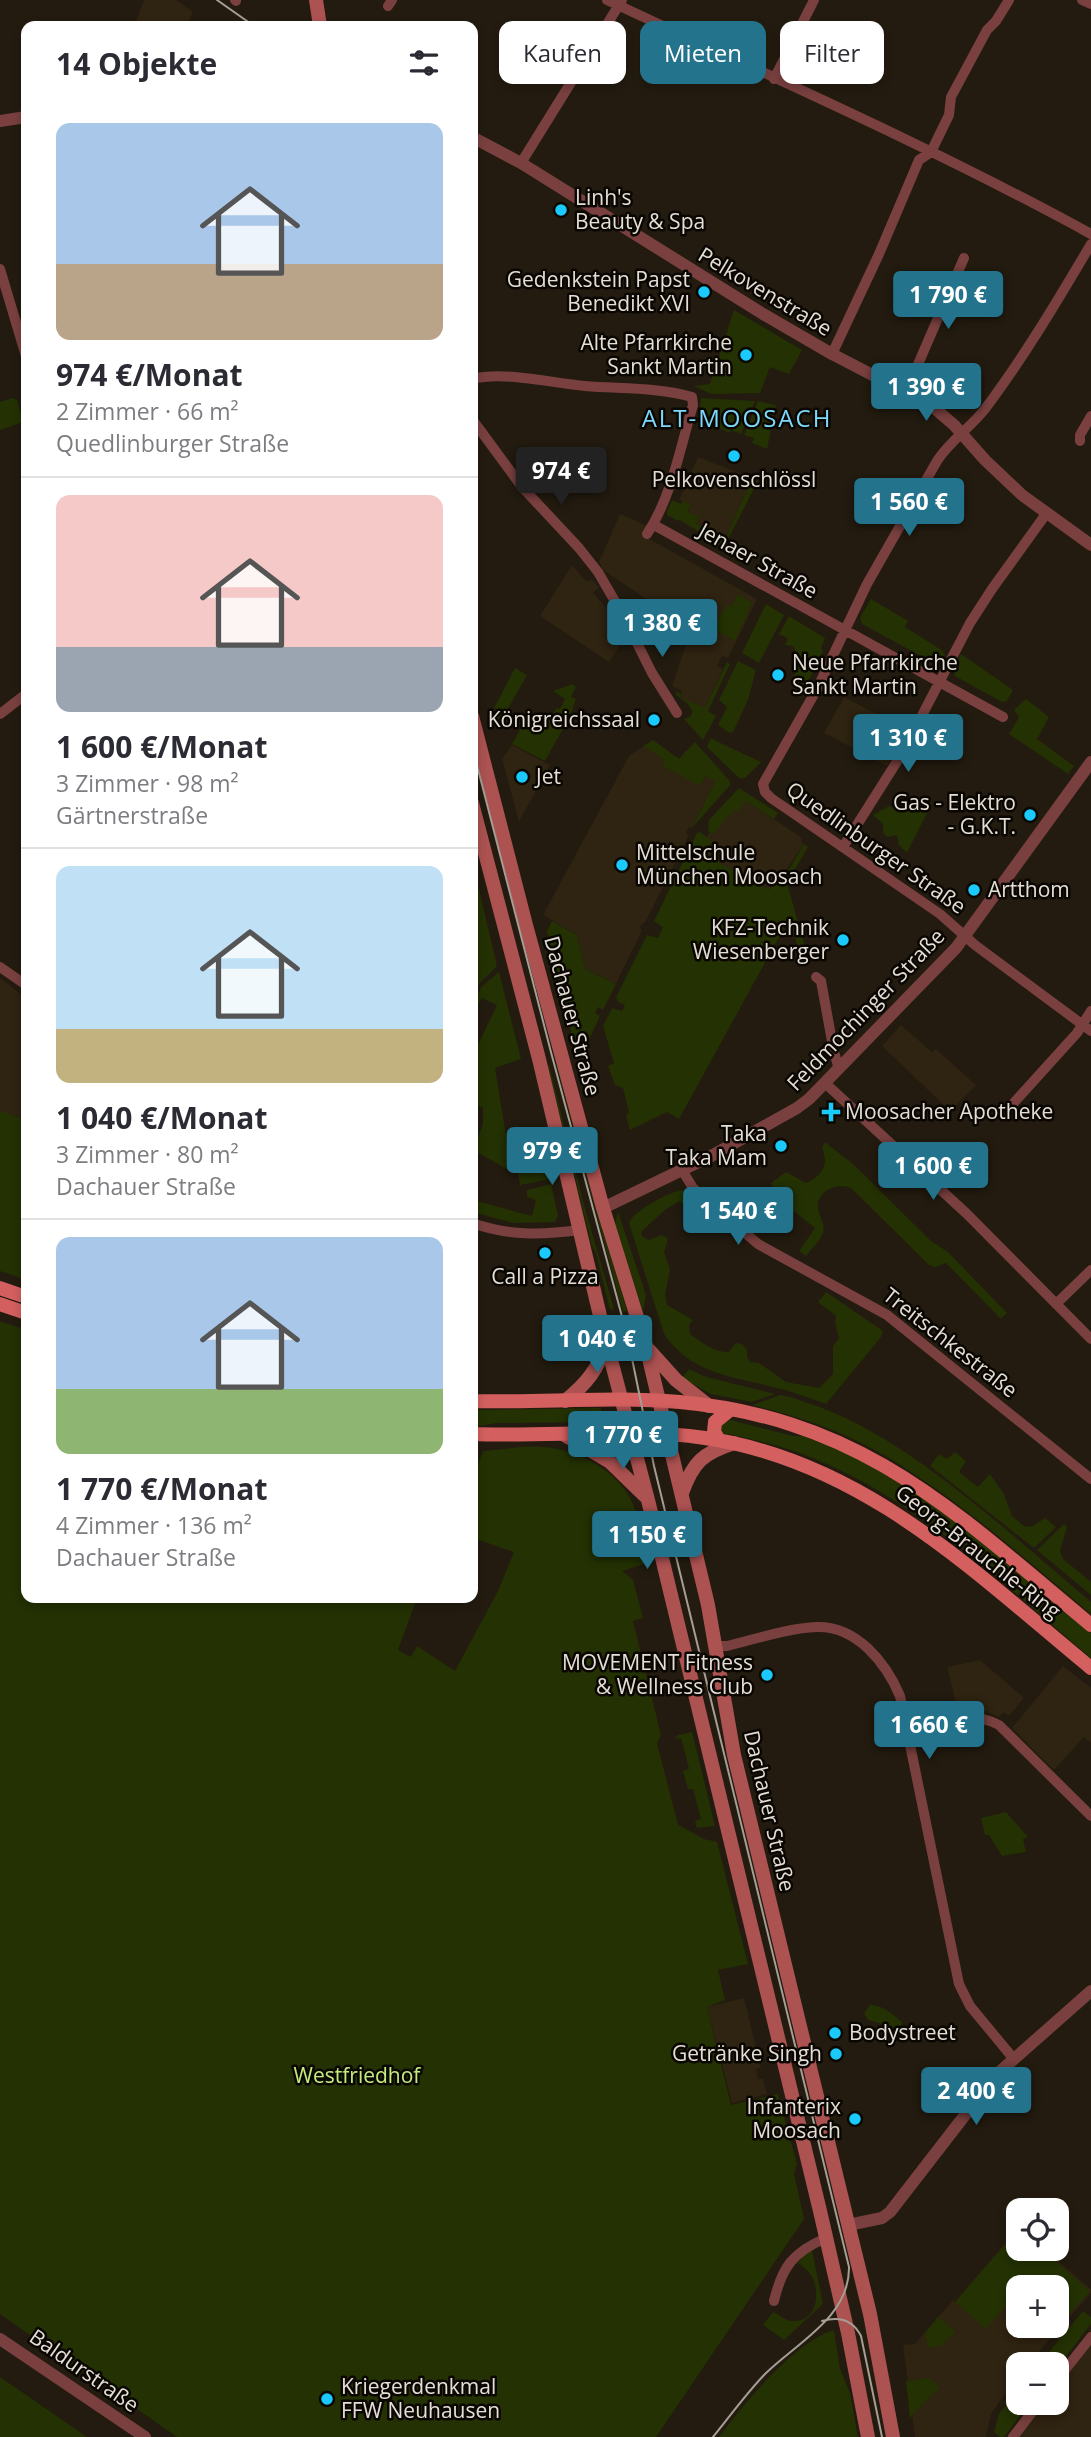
<!DOCTYPE html>
<html lang="de">
<head>
<meta charset="utf-8">
<style>
	body { margin:0; font-family:"Open Sans",sans-serif; background:#f7f7f7; color:#2b2b33; height:100vh; display:flex; flex-direction:column; font-size:26px; white-space:nowrap }
	* { box-sizing:border-box; margin:0 }
	p { font-size:23px; color:#7c7c81 }
	.icon { flex:none; width:38px; height:38px; fill:none; stroke:currentColor; stroke-width:2; stroke-linecap:round; stroke-linejoin:round }
	.map { position:relative; flex:1; overflow:hidden }
	.side { position:absolute; left:21px; top:21px; width:457px; height:1582px; display:flex; flex-direction:column; background:#fff; border-radius:14px; box-shadow:0 4px 10px #0003 }
	.side>* { flex:none }
	.top-card { position:absolute; left:499px; top:21px; width:486px; height:63px; display:flex; gap:14px }
	.fabs { position:absolute; left:1006px; top:2198px; display:grid; gap:14px }
	.fabs a { display:grid; place-items:center; width:63px; height:63px; border-radius:14px; background:#fff; box-shadow:0 4px 10px #0003; font-size:35px }
	.price { position:absolute; translate:-50% -60px; padding:0 16px; border-radius:7px; background:#23738d; color:#fff; font-size:23px; line-height:46px; filter:drop-shadow(0 2px 4px #0008) }
	.price::after { content:''; position:absolute; left:50%; top:42px; width:21px; height:16px; margin-left:-10px; background:inherit; clip-path:polygon(0 0,100% 0,50% 100%) }
	.price.selected { background:#222; color:#fff }
	ul { padding:0; list-style:none }
	li { display:grid; align-content:center; gap:14px; height:371px; padding:0 35px }
	li+li { border-top:2px solid #e1e1e2 }
	li span { display:grid; place-items:center; height:217px; border-radius:14px; color:#555 }
	li>.icon { margin-inline-start:auto }
	span .icon { width:126px; height:126px; fill:#fffc; stroke-width:1 }
	li b { font-size:30px }
	h2 { display:flex; justify-content:space-between; align-items:center; height:84px; padding:0 35px; font-size:30px }
	.tag { padding:0 24px; border-radius:14px; background:#fff; box-shadow:0 4px 10px #0003; font-size:24px; line-height:63px }
	.tag.selected { background:#23738d; color:#fff }
	.map>svg:first-child { display:block }
</style>
</head>
<body>
<div class="map">
<svg width="1091" height="2437" viewBox="0 0 1091 2437">
	<rect width="100%" height="100%" fill="#231b0f"/>
	<path fill="#2f2311" fill-rule="evenodd" d="M144 0H176L193 12 186 26H134Z
		M698 457 752 478 726 537 696 524 688 512 691 504 679 500Z
		M620 514 647 526 642 535 757 599 728 658 722 656 717 666 723 669 705 709 680 697 682 691 672 686 691 629 603 570 599 562Z
		M572 565 587 582 591 579 599 587 593 593 618 622 626 636 609 662 540 616Z
		M844 697 899 726 896 733 903 737 887 766 824 733Z
		M653 740 679 759 686 750 719 773 692 828 689 827 686 833 689 835 646 921 642 924 640 927 642 930 616 984 585 969 577 935 543 915 629 756Z
		M512 745 550 765 519 822 502 759Z
		M740 794 747 801 802 838 801 841 804 844 780 879 782 890 775 902 695 862 712 827Z
		M0 978 26 998V1121L4 1111 0 1112Z
		M901 1025 932 1052 936 1049 976 1085 950 1111 882 1046Z
		M980 1660 1024 1698 1009 1716 1003 1712 999 1717 981 1709 958 1711 947 1667Z
		M1063 1666 1091 1688V1743L1084 1737 1054 1770 1012 1728Z
		M744 1998 761 2067 756 2069 758 2079H763L767 2094 732 2103 707 2007Z
		M1018 2228V2249H1044L1091 2289V2293L1028 2364H1018V2376L991 2414 986 2437H915L903 2345 915 2344 953 2300 955 2302ZM1018 2287H1057V2326H1018Z
		M1091 2329V2437H1006L1033 2403H1057V2372Z"/>
	<path fill="#233103" d="M734 310 802 350 789 374 770 367 760 393 711 394 694 386 710 384Z
		M12 398 17 400 23 422 0 430V402Z
		M701 398 755 401 741 434 731 430 730 433 718 428 720 423 710 418 707 422 699 419Z
		M758 401 776 405 767 449 752 443 754 438 744 435Z
		M752 478 758 481 725 545H720L680 520 678 521 667 515V511L672 500 681 504 683 501 691 504 688 512 699 517 696 524 726 537Z
		M738 594 752 603 735 641 713 629 726 605 731 607Z
		M871 599 908 621 905 627 943 651 945 656 941 662 936 664 862 624 860 618Z
		M766 604 784 615 759 663 742 653Z
		M789 616 825 638 821 648 823 651 806 687 792 680 800 664 798 660H794L797 654 793 646 785 645 788 638 779 634Z
		M961 654 1013 690 1007 701 1002 702 955 676 953 668Z
		M738 661 756 670 748 700 733 732 730 733 718 725 727 707 719 700Z
		M727 662 730 664 708 711 716 716 703 740 684 719 691 716 692 710 687 703 676 695V691L681 694 680 697 705 708Z
		M515 668 527 675 501 721 494 725 491 713 492 711 498 714 500 710 494 708Z
		M573 684 576 687 571 697 576 699 571 714 545 761 512 744 521 728 534 725 543 730 557 708 560 709 565 699 553 691Z
		M1026 699 1049 717 1037 739 1074 766 1068 774 1009 734 1019 717 1014 710Z
		M710 739H712L761 762 745 778H739L707 747Z
		M653 740 679 759 695 742 730 781V785L692 828 715 781 705 776 700 786 662 766 665 760 643 746Z
		M739 788 778 813 774 819 746 801 740 810 732 812 714 834 708 831 709 820Z
		M923 801 932 803 907 853 899 845 897 835 887 837 883 833V824L873 815 889 806 900 810 904 805 912 808Z
		M700 832 712 841 706 855 769 890 788 871 804 844 808 847 787 883 810 964 804 967 789 919 679 1119 667 1112 630 1130 626 1116 629 1112 623 1088 615 1085 608 1066 614 1063 603 1026 612 1008 622 1011 625 1005 618 1002 616 997 647 935 658 938 663 927 654 921 697 833Z
		M479 889 497 966 478 985 473 997 472 922 475 916 473 915V894Z
		M552 921 577 935 585 969 616 984 603 1010 598 1007 595 1013 600 1016 586 1046 573 1040 547 931Z
		M499 972 521 1059 495 1068 512 1172 473 1150 483 1124V1108L473 1103V1055L497 1005 482 998 477 1006 474 1004 481 987Z
		M559 1063 591 1192 627 1311 623 1312 556 1064Z
		M549 1065 584 1205 614 1309 610 1310 596 1253 592 1246 560 1116 545 1067Z
		M4 1111 26 1121V1280L0 1271V1112Z
		M825 1142 853 1164 931 1241 948 1252 1007 1313 1001 1319 946 1263 935 1267 929 1265 851 1188C839 1183 818 1189 818 1206 818 1215 826 1224 823 1233 820 1241 811 1249 806 1256L799 1251 815 1228 781 1201 771 1183 786 1172 806 1183C823 1175 829 1165 822 1148Z
		M544 1155 550 1179 520 1185 518 1173 536 1170 534 1157Z
		M551 1184 558 1216 555 1222 513 1223 473 1212V1200L532 1216 536 1200 527 1197V1190Z
		M681 1190 687 1192 728 1230 724 1234 710 1223 703 1222 694 1216 680 1201 666 1209 641 1232 642 1236 649 1240 662 1235 668 1239 664 1252 670 1269 665 1295 667 1305 693 1320 689 1325 690 1334C702 1342 714 1353 729 1352L736 1343 742 1344 747 1350V1357L750 1362 759 1363 786 1382 819 1388 833 1374V1346L839 1338 835 1323 836 1316 818 1302 826 1292 883 1331 881 1337 826 1404C812 1399 799 1394 785 1390 737 1376 695 1378 664 1334L629 1223C633 1211 668 1193 681 1190Z
		M618 1212 646 1295 643 1312 615 1224Z
		M0 1321 26 1330V1598H417L398 1650 411 1657 417 1646 455 1671 497 1593 514 1552 473 1538V1477L483 1451C503 1450 524 1445 544 1447 582 1450 626 1475 636 1513L623 1517 627 1528 637 1526 644 1564 622 1571 633 1580 643 1618 633 1621 661 1735 657 1743 678 1825 704 1839 717 1842 748 1964 718 1970 725 2000 707 2007 731 2105 778 2094 797 2164 794 2174 804 2219 656 2437H177L83 2371 81 2373 75 2369 76 2367 0 2314Z
		M689 1369 706 1377 775 1394 752 1402 711 1394 682 1378Z
		M780 1395C790 1396 801 1401 811 1404 908 1436 1012 1536 1091 1602V1614C1024 1558 958 1498 882 1454 842 1431 797 1416 752 1405Z
		M601 1408 604 1422 497 1423 473 1427V1410Z
		M731 1420 793 1436H804L852 1455 924 1498 987 1547 1091 1633V1658C1010 1590 926 1508 829 1465 795 1449 759 1440 722 1433L718 1426 724 1421Z
		M955 1452 966 1461 959 1472 978 1487 990 1474 1004 1494 1012 1516 1025 1527 1033 1526 1045 1518 1056 1527 1034 1548 930 1466 939 1454 947 1459Z
		M1064 1524 1067 1527 1060 1551 1063 1559 1091 1582V1595L1037 1550Z
		M692 1732 715 1826 697 1828 695 1821 701 1819 693 1789H688L683 1771 689 1769 681 1738 675 1739 678 1735Z
		M1006 1812 1028 1837 1023 1839 1026 1852 1002 1856 989 1835H985L981 1818Z
		M870 2005C883 2005 892 2014 902 2022L899 2029 868 2020 864 2013Z
		M1016 2232 1018 2234V2249H1041L1090 2291 1053 2333 1045 2326H1057V2287H1018V2303L1013 2298 986 2329 955 2302Z
		M812 2250 823 2304 784 2340 763 2325 773 2312C779 2314 785 2321 793 2321 816 2322 820 2296 813 2279 810 2272 804 2267 798 2263L803 2255Z
		M1083 2311 1091 2317V2324L1057 2368V2364H1039Z
		M938 2317 956 2331 942 2346 928 2348 925 2333Z
		M834 2330 840 2369 850 2393 858 2437H719C744 2404 794 2342 834 2330Z
		M0 2377 87 2437H0Z
		M930 2378 940 2387 910 2418 906 2381Z
		M1018 2390V2403H1030L1004 2437H1000L994 2432 999 2414Z"/>
	<g fill="none" stroke-linecap="round" stroke-linejoin="round">
		<path stroke="#79403f" stroke-width="10" d="M235 0 236 1
			M607 0C769 76 934 148 1091 234
			M1082 0 1091 4
			M388 6 392 0
			M774 79 814 0
			M521 163 622 0
			M1091 244C1058 300 1024 357 985 409 970 428 950 441 937 461L867 584 817 689 763 784 765 792 771 798 940 914 975 945 1091 1031
			M0 269 26 356
			M832 354 879 254 919 160 931 152 949 115 951 97 987 30 996 21 1009 0
			M472 379C505 371 551 383 585 386 620 389 658 387 692 397L693 405C680 448 672 496 647 534
			M906 392 964 258
			M472 419 522 487 579 548 598 572 624 617 652 673 677 713
			M1080 441V435L1091 416
			M654 525 1003 717
			M0 714 26 694
			M843 847 903 752 970 623 992 589 1046 514
			M0 967 26 985
			M816 977 821 981 834 1052 839 1069
			M825 1083 967 1214 1091 1339
			M1010 1107 1077 1033 1091 1011
			M682 1170 693 1188 758 1244 887 1315 1091 1479
			M472 1223C509 1236 542 1235 580 1230
			M1056 1304 1091 1270
			M715 1646H727C756 1639 788 1628 817 1627 857 1626 886 1663 900 1696L959 1984 970 2006 1013 2058
			M907 1729C937 1723 972 1710 999 1725L1091 1816
			M774 2301C782 2267 793 2252 826 2238
			M1057 2380 1091 2337
			M1013 2437 1039 2403"/>
		<path stroke="#79403f" stroke-width="12" d="M0 121 26 117
			M472 137 521 163 763 314 832 354 932 406 954 425 985 460 1022 495 1091 545
			M603 1208 713 1155 797 1108 809 1099 956 948 1091 762
			M848 2225 882 2218 890 2212 996 2075 1091 1991
			M0 2339 145 2437"/>
		<path stroke="#ac5251" stroke-width="14" d="M316 0 320 26
			M472 716 526 925 603 1208 646 1346 656 1388 708 1605 734 1755 870 2314 893 2437
			M472 803 539 1059 606 1341 648 1500 820 2211 848 2333 868 2437
			M649 1350 676 1380 709 1406
			M565 1401C585 1385 600 1368 606 1342
			M563 1434 610 1462 645 1496
			M682 1493C693 1462 703 1453 734 1443"/>
		<path stroke="#d45f5f" stroke-width="14" d="M0 1288 26 1297
			M0 1304 26 1313
			M472 1401C541 1403 611 1396 680 1402 864 1419 956 1513 1091 1625
			M472 1434C550 1437 629 1427 705 1438 863 1461 973 1571 1091 1668
			M719 1440 714 1432 715 1422 731 1409"/>
		<path stroke="#a49e94" stroke-width="2" d="M217 0 254 26
			M472 746 552 1056 628 1339 654 1466 849 2267C850 2317 796 2343 765 2374 746 2394 730 2416 713 2437
			M822 2321C839 2316 853 2320 861 2336L882 2437"/>
	</g>
	<g fill="#1acafc" stroke="#0a0703" stroke-width="2.5">
		<circle cx="561" cy="210" r="7"/>
		<circle cx="704" cy="292" r="7"/>
		<circle cx="746" cy="355" r="7"/>
		<circle cx="734" cy="456" r="7"/>
		<circle cx="778" cy="675" r="7"/>
		<circle cx="654" cy="720" r="7"/>
		<circle cx="522" cy="777" r="7"/>
		<circle cx="1030" cy="815" r="7"/>
		<circle cx="622" cy="865" r="7"/>
		<circle cx="974" cy="890" r="7"/>
		<circle cx="843" cy="940" r="7"/>
		<path d="M827.5 1101.5h7v7h7v7h-7v7h-7v-7h-7v-7h7z"/>
		<circle cx="781" cy="1146" r="7"/>
		<circle cx="545" cy="1253" r="7"/>
		<circle cx="767" cy="1675" r="7"/>
		<circle cx="835" cy="2033" r="7"/>
		<circle cx="836" cy="2054" r="7"/>
		<circle cx="855" cy="2119" r="7"/>
		<circle cx="327" cy="2399" r="7"/>
	</g>
	<g text-anchor="middle" stroke-width="5" stroke-linejoin="round" paint-order="stroke">
		<g font-size="21" fill="#e4ded6" stroke="#0a0703" text-anchor="end">
			<text x="575" y="205" text-anchor="start">Linh's<tspan x="575" dy="24">Beauty &amp; Spa</tspan></text>
			<text x="690" y="287">Gedenkstein Papst<tspan x="690" dy="24">Benedikt XVI</tspan></text>
			<text x="732" y="350">Alte Pfarrkirche<tspan x="732" dy="24">Sankt Martin</tspan></text>
			<text x="734" y="487" text-anchor="middle">Pelkovenschlössl</text>
			<text x="792" y="670" text-anchor="start">Neue Pfarrkirche<tspan x="792" dy="24">Sankt Martin</tspan></text>
			<text x="640" y="727">Königreichssaal</text>
			<text x="536" y="784" text-anchor="start">Jet</text>
			<text x="1016" y="810">Gas - Elektro<tspan x="1016" dy="24">- G.K.T.</tspan></text>
			<text x="636" y="860" text-anchor="start">Mittelschule<tspan x="636" dy="24">München Moosach</tspan></text>
			<text x="988" y="897" text-anchor="start">Artthom</text>
			<text x="829" y="935">KFZ-Technik<tspan x="829" dy="24">Wiesenberger</tspan></text>
			<text x="845" y="1119" text-anchor="start">Moosacher Apotheke</text>
			<text x="767" y="1141">Taka<tspan x="767" dy="24">Taka Mam</tspan></text>
			<text x="545" y="1284" text-anchor="middle">Call a Pizza</text>
			<text x="753" y="1670">MOVEMENT Fitness<tspan x="753" dy="24">&amp; Wellness Club</tspan></text>
			<text x="849" y="2040" text-anchor="start">Bodystreet</text>
			<text x="822" y="2061">Getränke Singh</text>
			<text x="841" y="2114">Infanterix<tspan x="841" dy="24">Moosach</tspan></text>
			<text x="341" y="2394" text-anchor="start">Kriegerdenkmal<tspan x="341" dy="24">FFW Neuhausen</tspan></text>
		</g>
		<g font-size="21" fill="#e4ded6" stroke="#0a0703">
			<text transform="translate(765 292) rotate(31)" y="7">Pelkovenstraße</text>
			<text transform="translate(758 561) rotate(29)" y="7">Jenaer Straße</text>
			<text transform="translate(876 848) rotate(35)" y="7">Quedlinburger Straße</text>
			<text transform="translate(866 1010) rotate(-46)" y="7">Feldmochinger Straße</text>
			<text transform="translate(572 1016) rotate(75)" y="7">Dachauer Straße</text>
			<text transform="translate(950 1343) rotate(38)" y="7">Treitschkestraße</text>
			<text transform="translate(978 1552) rotate(38)" y="7">Georg-Brauchle-Ring</text>
			<text transform="translate(769 1811) rotate(77)" y="7">Dachauer Straße</text>
			<text transform="translate(84 2371) rotate(35)" y="7">Baldurstraße</text>
		</g>
		<g font-size="21" fill="#c4ec7d" stroke="#0a0703">
			<text x="357" y="2083">Westfriedhof</text>
		</g>
		<g font-size="24" letter-spacing="2" fill="#7dd8fb" stroke="#0a0703">
			<text x="737" y="427">ALT-MOOSACH</text>
		</g>
	</g>
</svg>
<div class="fabs">
<a><svg class="icon" aria-label="locate" viewBox="0 0 24 24"><circle cx="12" cy="12" r="6"/><path d="M12 2v4M12 18v4M2 12h4M18 12h4"/></svg></a>
<a>+</a>
<a>−</a>
</div>
<b class="price" style="left:948px;top:331px">1 790 €</b>
<b class="price" style="left:926px;top:423px">1 390 €</b>
<b class="price selected" style="left:561px;top:507px">974 €</b>
<b class="price" style="left:909px;top:538px">1 560 €</b>
<b class="price" style="left:662px;top:659px">1 380 €</b>
<b class="price" style="left:908px;top:774px">1 310 €</b>
<b class="price" style="left:552px;top:1187px">979 €</b>
<b class="price" style="left:933px;top:1202px">1 600 €</b>
<b class="price" style="left:738px;top:1247px">1 540 €</b>
<b class="price" style="left:597px;top:1375px">1 040 €</b>
<b class="price" style="left:623px;top:1471px">1 770 €</b>
<b class="price" style="left:647px;top:1571px">1 150 €</b>
<b class="price" style="left:929px;top:1761px">1 660 €</b>
<b class="price" style="left:976px;top:2127px">2 400 €</b>
<div class="top-card">
<a class="tag">Kaufen</a>
<a class="tag selected">Mieten</a>
<a class="tag">Filter</a>
</div>
<section class="side">
<h2>14 Objekte<svg class="icon" aria-label="filters" viewBox="0 0 24 24"><path d="M4 7h16M4 17h16"/><circle cx="9" cy="7" r="2"/><circle cx="15" cy="17" r="2"/></svg></h2>
<ul>
<li><span style="background:linear-gradient(#a9c7e8 65%,#b9a48a 0)"><svg class="icon" aria-label="home" viewBox="0 0 24 24"><path d="M3 11l9-7 9 7M6 9v11h12V9"/></svg></span><div><b>974 €/Monat</b><p>2 Zimmer · 66 m²</p><p>Quedlinburger Straße</p></div></li>
<li><span style="background:linear-gradient(#f6c9c9 70%,#9aa5b1 0)"><svg class="icon" aria-label="home" viewBox="0 0 24 24"><path d="M3 11l9-7 9 7M6 9v11h12V9"/></svg></span><div><b>1 600 €/Monat</b><p>3 Zimmer · 98 m²</p><p>Gärtnerstraße</p></div></li>
<li><span style="background:linear-gradient(#bfe0f5 75%,#c2b280 0)"><svg class="icon" aria-label="home" viewBox="0 0 24 24"><path d="M3 11l9-7 9 7M6 9v11h12V9"/></svg></span><div><b>1 040 €/Monat</b><p>3 Zimmer · 80 m²</p><p>Dachauer Straße</p></div></li>
<li><span style="background:linear-gradient(#a9c7e8 70%,#8fb573 0)"><svg class="icon" aria-label="home" viewBox="0 0 24 24"><path d="M3 11l9-7 9 7M6 9v11h12V9"/></svg></span><div><b>1 770 €/Monat</b><p>4 Zimmer · 136 m²</p><p>Dachauer Straße</p></div></li>
</ul>
</section>
</div>
</body>
</html>
